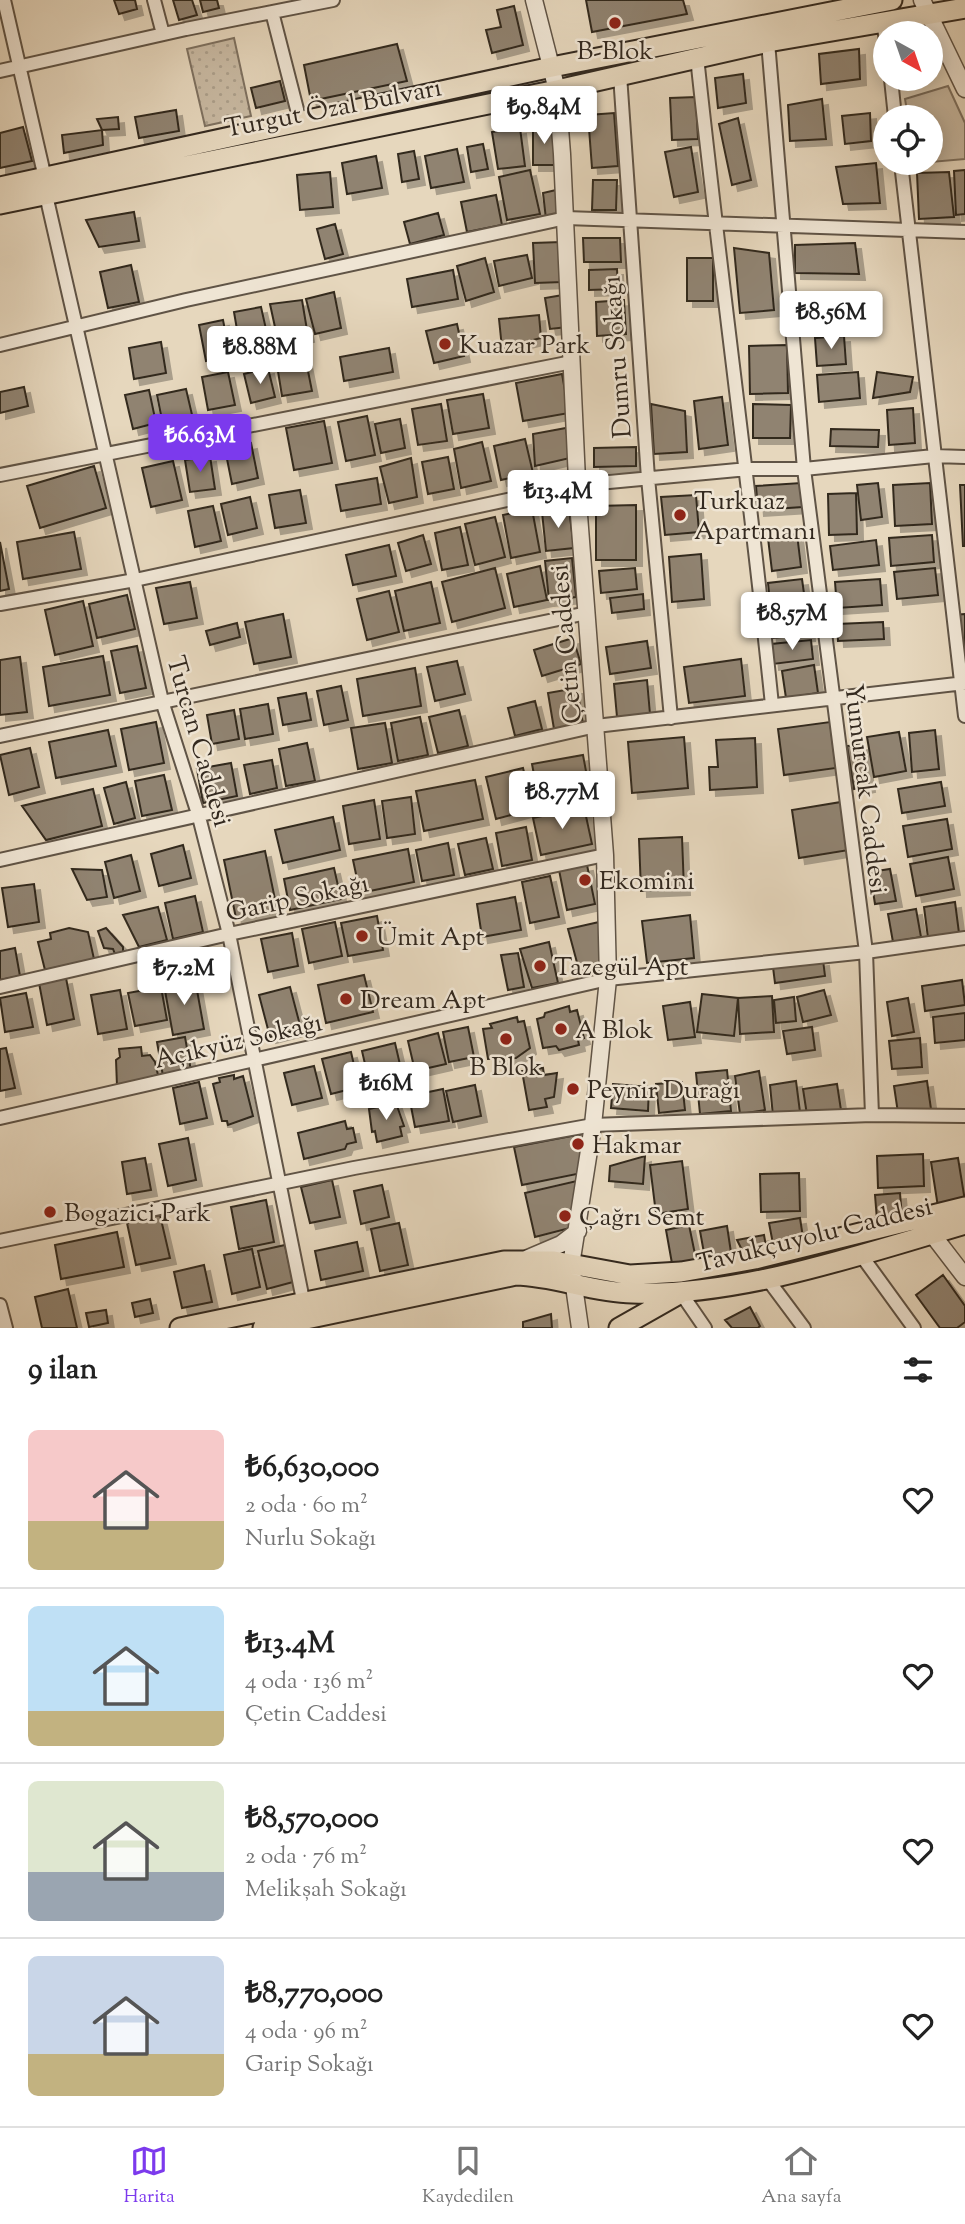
<!DOCTYPE html>
<html lang="tr">
<head>
<meta charset="utf-8">
<style>
	body { margin:0; font-family:"Sorts Mill Goudy",serif; background:#f2f2f2; color:#222; height:100vh; display:flex; flex-direction:column; font-size:26px; white-space:nowrap }
	* { box-sizing:border-box; margin:0 }
	p { font-size:23px; color:#767676 }
	.icon { flex:none; width:38px; height:38px; fill:none; stroke:currentColor; stroke-width:2; stroke-linecap:round; stroke-linejoin:round }
	.map { position:relative; height:1328px; overflow:hidden }
	.sheet { display:flex; flex-direction:column; background:#fff; flex:1 }
	.sheet>* { flex:none }
	.needle { width:46px; rotate:140deg }
	.controls { position:absolute; left:873px; top:21px; display:grid; gap:14px }
	.controls a { display:grid; place-items:center; width:70px; height:70px; border-radius:50%; background:#fff; box-shadow:0 4px 18px #0003; font-size:35px }
	.price { position:absolute; translate:-50% -60px; padding:0 16px; border-radius:7px; background:#fff; color:#222; font-size:23px; line-height:46px; filter:drop-shadow(0 2px 4px #0008) }
	.price::after { content:''; position:absolute; left:50%; top:42px; width:21px; height:16px; margin-left:-10px; background:inherit; clip-path:polygon(0 0,100% 0,50% 100%) }
	.price.on { background:#7c3aed; color:#fff }
	ul { padding:0; list-style:none }
	li { display:flex; align-items:center; gap:21px; height:175px; padding:0 28px }
	li+li { border-top:2px solid #e0e0e0 }
	li span { display:grid; place-items:center; flex:none; width:196px; height:140px; border-radius:10px; color:#555 }
	li>.icon { margin-inline-start:auto }
	span .icon { width:84px; height:84px; fill:#fffc; stroke-width:1 }
	li b { font-size:30px }
	h2 { display:flex; justify-content:space-between; align-items:center; height:84px; padding:0 28px; font-size:30px }
	.tabs { display:flex; justify-content:space-around; align-items:center; height:98px; border-top:2px solid #e0e0e0; background:#fff; font-size:19px; color:#767676 }
	.tabs a { display:grid; justify-items:center; gap:4px }
	.tabs .on { color:#7c3aed }
	.map>svg:first-child { display:block }
</style>
</head>
<body>
<div class="map">
<svg width="965" height="1328" viewBox="0 0 965 1328">
	<defs>
		<pattern id="park-dots" width="8" height="8" patternUnits="userSpaceOnUse" patternTransform="scale(1.75)"><rect width="8" height="8" fill="#c8b9a2"/><path d="M2 2h.1M6 6h.1" fill="none" stroke="#ac9f8b" stroke-width="1.8" stroke-linecap="round"/></pattern>
		<filter id="shadow"><feDropShadow dx="6" dy="6" stdDeviation="0" flood-color="#0004"/></filter>
	</defs>
	<rect width="100%" height="100%" fill="#e6d7bd"/>
	<filter id="stains"><feTurbulence type="fractalNoise" baseFrequency=".00286" numOctaves="4"/><feColorMatrix values="0 0 0 0 .2 0 0 0 0 .09 0 0 0 0 .02 0 0 0 .5 -.17"/></filter>
	<radialGradient id="worn" r=".72"><stop offset=".6" stop-color="#630" stop-opacity="0"/><stop offset="1" stop-color="#630" stop-opacity=".3"/></radialGradient>
	<path fill="#c8b9a2" stroke="#7e7160" stroke-width="2" d="M948 86 965 123V159L931 162V117H908L905 99Z"/>
	<path fill="url(#park-dots)" stroke="#7e7160" stroke-width="2" d="M234 38 251 116 205 126 187 49Z"/>
	<path fill="#908371" stroke="#33291f" stroke-width="2" filter="url(#shadow)" d="M114 0H135L137 9 119 14Z
		M173 0H192L197 15 179 20Z
		M200 0H217L219 8 203 12Z
		M586 0H683L687 14 592 32Z
		M514 6 523 45 492 53 486 30 501 27 497 10Z
		M397 44 407 81 311 101 304 65Z
		M859 49 860 79 821 84 819 54Z
		M743 74 746 103 718 108 715 78Z
		M280 81 285 101 256 108 251 88Z
		M696 97 698 139 672 140 670 98Z
		M822 99 826 139 790 141 788 105Z
		M176 110 179 131 139 138 135 117Z
		M614 113 618 166 592 168 588 115Z
		M870 113 871 141 845 144 842 116Z
		M118 117 119 129 102 130 97 119Z
		M738 118 751 180 732 185 719 124Z
		M553 125 555 165H533V126Z
		M23 127 32 161 0 168V133Z
		M520 128 525 166 498 169 492 132Z
		M102 130 103 145 64 153 62 135Z
		M483 144 488 169 471 172 467 147Z
		M691 147 698 192 674 197 665 152Z
		M457 149 464 182 431 188 425 156Z
		M414 151 419 179 402 182 398 154Z
		M376 156 382 188 347 194 342 163Z
		M876 163 880 203 843 204 836 167Z
		M530 170 540 214 507 220 499 177Z
		M965 170V214L956 215 954 171Z
		M330 172 333 207 300 210 297 175Z
		M949 172 954 217 919 219 917 173Z
		M593 180H617L616 210H592Z
		M556 190 559 217 546 219 543 193Z
		M496 195 502 225 467 232 461 202Z
		M134 212 139 241 99 247 86 220Z
		M438 213 444 235 410 244 404 222Z
		M335 224 343 254 325 259 317 229Z
		M583 238H620L621 262H584Z
		M561 242 563 282 535 283 533 243Z
		M855 243 859 274 795 273V245Z
		M734 248 769 253 774 310 740 313Z
		M527 255 532 278 499 286 494 261Z
		M485 258 494 292 466 301 457 266Z
		M687 258H713V301H687Z
		M131 265 139 302 108 308 100 272Z
		M617 269 618 289 589 290V270Z
		M453 270 458 299 412 307 407 279Z
		M334 292 341 328 315 334 306 299Z
		M563 295 567 327 550 329 545 298Z
		M302 300 308 336 278 341 270 304Z
		M624 300 626 334 597 336 596 302Z
		M261 307 270 347 241 353 234 312Z
		M539 315 541 338 502 348 499 319Z
		M223 320 230 356 206 361 199 325Z
		M457 324 464 356 434 363 426 331Z
		M844 336 846 364 817 366 815 338Z
		M161 342 166 373 134 379 129 348Z
		M787 345 788 393 750 394 749 346Z
		M389 348 393 372 344 381 340 357Z
		M304 351 312 391 282 396 276 359Z
		M268 368 275 397 251 403 244 374Z
		M228 372 235 405 208 410 202 377Z
		M858 372 860 398 819 402 817 375Z
		M877 372 913 377 910 392 873 398Z
		M562 374 569 413 523 421 516 383Z
		M24 387 28 406 0 413V392Z
		M186 389 193 419 163 425 157 395Z
		M149 390 156 423 133 429 125 395Z
		M483 394 489 428 453 434 447 400Z
		M722 397 728 445 699 449 694 401Z
		M441 404 447 441 418 445 412 409Z
		M651 404 685 411 687 452 654 454Z
		M753 404 791 405 790 438H753Z
		M913 408 915 443 889 445 887 410Z
		M367 416 375 455 346 461 338 422Z
		M400 419 405 448 381 453 375 424Z
		M324 421 332 463 294 470 286 428Z
		M566 428 570 458 535 466 533 434Z
		M831 429 879 430 878 447 830 446Z
		M525 439 533 473 501 480 494 446Z
		M482 442 491 481 461 488 454 449Z
		M251 443 258 478 232 484 225 449Z
		M636 447V466L594 467V448Z
		M210 456 215 489 190 492 185 460Z
		M448 457 454 489 428 494 422 462Z
		M411 458 417 497 389 503 380 467Z
		M173 461 182 500 151 507 142 468Z
		M94 466 106 508 40 528 27 486Z
		M377 478 381 504 341 511 336 485Z
		M801 483 803 507 758 510 756 486Z
		M878 483 882 517 861 520 857 485Z
		M930 483 932 524 895 526 893 485Z
		M960 485H965V546H963Z
		M300 490 306 523 275 528 269 495Z
		M856 493 857 534 829 535 828 494Z
		M696 495 699 532 665 535 661 497Z
		M250 497 257 528 228 535 221 504Z
		M636 505V560H596V506Z
		M213 506 221 541 195 547 188 511Z
		M532 509 540 552 511 558 503 515Z
		M569 509 574 548 546 551 542 512Z
		M495 517 505 557 475 565 465 524Z
		M460 527 468 565 442 570 435 533Z
		M74 532 81 569 23 579 17 542Z
		M797 534 801 567 772 571 768 538Z
		M423 535 431 564 406 571 398 543Z
		M932 535 934 562 891 566 889 538Z
		M876 540 879 565 833 570 830 546Z
		M0 542 9 589 0 591Z
		M389 545 396 576 353 585 346 555Z
		M701 554 704 599 672 602 669 557Z
		M572 558 576 597 549 600 545 561Z
		M540 566 547 600 514 607 507 574Z
		M495 568 505 608 452 622 442 582Z
		M635 568 637 589 601 593 599 571Z
		M935 568 938 595 897 599 894 572Z
		M802 579 806 608 771 613 768 583Z
		M880 579 882 605 837 608 835 582Z
		M190 582 197 618 164 624 156 588Z
		M431 582 440 623 404 631 395 591Z
		M389 591 399 632 367 640 357 599Z
		M643 594 644 609 612 613 610 598Z
		M127 595 135 629 97 638 89 604Z
		M83 601 93 646 55 655 45 610Z
		M283 614 291 657 254 664 245 622Z
		M965 614V649H959L954 615Z
		M808 618 809 635 771 638 770 621Z
		M883 622 884 639 838 641 837 624Z
		M237 623 240 637 210 645 206 631Z
		M573 638 581 664 542 676 534 650Z
		M811 640 813 659 773 664 771 644Z
		M647 641 651 668 610 674 606 647Z
		M137 646 146 688 120 693 111 651Z
		M103 656 110 695 49 706 43 667Z
		M20 657 27 712 0 715V660Z
		M741 659 745 696 689 703 684 667Z
		M457 661 465 694 435 701 427 667Z
		M814 665 818 693 786 698 782 671Z
		M415 668 421 706 363 716 357 679Z
		M647 680 650 714 617 717 614 684Z
		M341 686 348 720 324 725 317 691Z
		M577 688 583 724 554 729 548 693Z
		M306 693 311 720 283 725 278 698Z
		M535 701 542 729 515 736 508 708Z
		M268 704 273 734 245 739 240 709Z
		M234 710 239 739 212 744 207 715Z
		M459 710 468 746 438 753 429 717Z
		M420 717 428 755 398 761 391 723Z
		M156 722 164 763 129 770 121 729Z
		M830 722 836 768 784 775 778 729Z
		M385 723 392 763 358 769 351 728Z
		M108 730 116 766 56 778 49 742Z
		M935 730 939 769 912 772 909 733Z
		M899 732 906 771 874 777 867 737Z
		M684 737 688 788 632 793 628 742Z
		M755 738 757 787 710 790 709 767H718L716 740Z
		M307 743 315 781 286 786 279 749Z
		M862 744 869 786 854 789 847 746Z
		M30 748 39 787 9 795 0 755Z
		M583 755 591 798 540 807 532 764Z
		M272 760 277 788 250 794 244 765Z
		M231 763 237 796 203 803 197 769Z
		M523 768 533 809 496 819 486 777Z
		M164 775 172 810 142 816 135 781Z
		M475 780 483 819 424 831 416 791Z
		M126 782 135 818 114 824 104 788Z
		M941 782 945 806 902 813 898 789Z
		M93 789 102 826 46 840 22 806Z
		M411 797 415 834 387 838 382 801Z
		M374 800 380 839 349 844 343 806Z
		M841 802 849 850 799 858 792 810Z
		M584 807 592 844 541 855 533 818Z
		M333 817 340 850 283 863 275 830Z
		M947 819 952 849 908 857 903 826Z
		M526 827 532 860 502 866 496 833Z
		M682 837 684 889 641 891 639 839Z
		M486 838 493 869 465 875 458 844Z
		M448 843 454 875 422 881 416 850Z
		M183 845 191 878 159 886 151 854Z
		M408 849 414 882 360 893 353 860Z
		M265 851 277 909 236 918 224 860Z
		M131 855 140 891 114 898 105 862Z
		M948 857 954 889 916 896 910 864Z
		M587 865 595 904 567 910 559 870Z
		M334 868 341 899 290 910 284 879Z
		M72 869 102 870 107 897 87 900Z
		M890 869 896 901 875 904 870 872Z
		M550 876 559 917 530 923 522 882Z
		M34 884 39 922 8 927 2 888Z
		M195 896 203 932 173 939 165 903Z
		M515 897 521 930 482 937 477 904Z
		M955 902 959 933 928 938 924 907Z
		M158 907 167 940 139 947 123 915Z
		M916 909 921 937 893 942 888 914Z
		M690 915 694 958 647 963 642 921Z
		M377 916 383 950 348 956 341 923Z
		M335 922 342 956 309 963 302 929Z
		M599 922 601 964 579 970 568 929Z
		M69 928 88 932 94 959 45 970 38 942 51 939 50 933Z
		M106 928 123 947V954H115L113 949 104 948 98 931Z
		M292 933 298 966 268 972 261 939Z
		M549 942 558 983 532 988 520 949Z
		M15 948 20 976 0 980V951Z
		M518 953 524 987 508 990 501 955Z
		M823 960 825 976 775 983 773 967Z
		M364 975 373 1012 326 1023 318 985Z
		M66 978 74 1019 47 1025 39 983Z
		M195 979 204 1029 173 1035 164 985Z
		M962 980 965 1005 925 1011 922 986Z
		M161 987 167 1020 135 1026 128 993Z
		M290 987 301 1029 270 1037 259 995Z
		M120 990 127 1029 98 1034 91 995Z
		M824 990 831 1015 803 1022 797 997Z
		M26 993 33 1027 5 1032 0 998Z
		M702 994 738 998 734 1036 697 1032Z
		M772 996 774 1032 740 1034 738 998Z
		M794 997 796 1021 776 1023 774 1000Z
		M908 998 914 1032 892 1036 887 1002Z
		M690 1002 695 1037 668 1040 663 1006Z
		M569 1006 570 1012 577 1010 584 1038 578 1040 579 1045 559 1050 556 1046 543 1048 537 1019 544 1017 545 1013Z
		M965 1013V1040L935 1043 933 1017Z
		M517 1017 518 1022 524 1021 530 1048 516 1058 488 1059 483 1029 492 1028 490 1024Z
		M468 1027 474 1057 449 1062 443 1032Z
		M812 1027 815 1050 787 1054 783 1031Z
		M438 1033 446 1064 415 1071 408 1041Z
		M185 1037 191 1071 163 1076 157 1042Z
		M920 1038 922 1067 892 1069 889 1041Z
		M395 1043 404 1082 371 1090 362 1051Z
		M141 1047 142 1056 150 1055 155 1062 158 1075 117 1086 116 1060 120 1057 119 1049Z
		M6 1048 15 1088 0 1091V1049Z
		M351 1052 359 1087 331 1094 322 1059Z
		M314 1066 322 1098 292 1105 284 1073Z
		M543 1068 544 1075 557 1073 554 1097 545 1099 547 1107 529 1110 522 1071Z
		M727 1070 731 1111 700 1114 696 1073Z
		M759 1071 765 1110 740 1114 735 1076Z
		M234 1075V1079L243 1076 253 1116 228 1125 227 1121H222L213 1084 220 1082 219 1078Z
		M796 1081 800 1112 773 1116 770 1085Z
		M927 1081 931 1109 898 1113 894 1086Z
		M199 1082 207 1118 180 1124 173 1088Z
		M682 1082 685 1110 659 1113 656 1084Z
		M613 1084 649 1087 648 1111 611 1108Z
		M837 1084 841 1110 807 1115 803 1089Z
		M475 1085 481 1116 453 1122 446 1091Z
		M443 1089 449 1121 415 1127 409 1096Z
		M396 1103 404 1126 400 1127 402 1136 377 1142 375 1131 372 1132 369 1109Z
		M345 1121 347 1129 353 1128 356 1142 347 1144 345 1149 304 1159 298 1133Z
		M587 1133 577 1174 522 1185 514 1147Z
		M188 1138 196 1180 168 1186 159 1144Z
		M923 1154 924 1186 878 1188 877 1156Z
		M645 1156 643 1184 609 1181 610 1166Z
		M145 1158 151 1190 127 1194 122 1162Z
		M958 1158 965 1201 938 1207 931 1162Z
		M682 1161 688 1209 656 1214 650 1165Z
		M799 1173 800 1211 761 1212 760 1174Z
		M332 1180 340 1217 310 1223 301 1187Z
		M581 1180 570 1228 535 1237 525 1193Z
		M382 1185 389 1217 361 1224 354 1191Z
		M900 1193 902 1217 877 1220 875 1195Z
		M266 1200 274 1242 239 1249 231 1207Z
		M160 1215 170 1258 136 1265 127 1223Z
		M800 1218 804 1244 774 1249 769 1223Z
		M399 1223 408 1265 380 1271 371 1229Z
		M689 1225 697 1264 673 1269 666 1230Z
		M727 1226 732 1259 706 1264 700 1231Z
		M117 1232 124 1267 61 1279 55 1245Z
		M764 1235 767 1252 745 1256 737 1240Z
		M357 1242 363 1271 321 1280 315 1251Z
		M285 1245 293 1282 267 1289 258 1251Z
		M252 1249 260 1287 232 1294 224 1255Z
		M204 1265 212 1302 182 1308 174 1272Z
		M943 1275 965 1306V1322L957 1328H940L916 1295Z
		M68 1289 77 1328H42L35 1297Z
		M150 1299 153 1313 135 1317 132 1303Z
		M750 1307 760 1326 758 1328H732L725 1320Z
		M106 1310 108 1323 89 1327 86 1313Z
		M551 1314 552 1328H523V1322Z"/>
	<g fill="none" stroke-linecap="round" stroke-linejoin="round">
		<defs>
			<path id="minor" d="M4 0 45 178
				M154 0 163 34
				M272 12 300 121
				M883 22 886 41
				M768 42 804 469 866 952 872 1115
				M697 57C720 274 750 489 772 705
				M0 71 186 29 333 0
				M620 75 648 478 671 718
				M891 79 895 117
				M901 163 965 716
				M46 195 162 701 199 817 229 934 303 1300
				M0 345 186 300 566 218 965 232
				M0 475 572 362
				M0 604 135 580 577 485 748 469H804L934 456 965 457
				M0 736 587 613
				M0 860 596 726 965 683
				M0 987 229 934 605 855
				M0 1118 608 979 866 952 965 938
				M0 1241 354 1168 593 1125 872 1115 965 1116
				M861 1255 914 1328
				M766 1277 804 1328
				M681 1293 705 1328
				M0 1305 6 1328"/>
			<path id="tertiary" d="M534 0 557 90 562 154 578 502 605 855 608 979 593 1125 571 1265 580 1328
				M922 0 965 89
				M932 1234 965 1277
				M528 1258 561 1244 578 1231"/>
			<path id="primary" d="M0 187 552 67 892 0
				M0 204 557 90 768 42 965 8
				M180 1328 504 1261H554L630 1275 681 1272 755 1259 965 1207
				M263 1328 516 1275C555 1276 592 1292 632 1293 738 1297 863 1254 965 1224
				M619 1328 679 1294"/>
		</defs>
		<use href="#minor" stroke="#605446" stroke-width="16"/>
		<use href="#tertiary" stroke="#605446" stroke-width="19"/>
		<use href="#primary" stroke="#33291f" stroke-width="23"/>
		<use href="#minor" stroke="#efe5d4" stroke-width="12"/>
		<use href="#tertiary" stroke="#efe5d4" stroke-width="16"/>
		<use href="#primary" stroke="#e6d7bd" stroke-width="19"/>
	</g>
	<g fill="#8f2418" stroke="#efe5d4" stroke-width="2.5">
		<circle cx="615" cy="23" r="7"/>
		<circle cx="445" cy="344" r="7"/>
		<circle cx="680" cy="515" r="7"/>
		<circle cx="585" cy="880" r="7"/>
		<circle cx="362" cy="936" r="7"/>
		<circle cx="540" cy="966" r="7"/>
		<circle cx="346" cy="999" r="7"/>
		<circle cx="561" cy="1029" r="7"/>
		<circle cx="506" cy="1039" r="7"/>
		<circle cx="573" cy="1089" r="7"/>
		<circle cx="578" cy="1144" r="7"/>
		<circle cx="50" cy="1212" r="7"/>
		<circle cx="565" cy="1216" r="7"/>
	</g>
	<g text-anchor="middle" stroke-width="5" stroke-linejoin="round" paint-order="stroke">
		<g font-size="26" fill="#33291f" stroke="#efe5d4" text-anchor="start">
			<text x="615" y="59" text-anchor="middle">B-Blok</text>
			<text x="459" y="353">Kuazar Park</text>
			<text x="694" y="509">Turkuaz<tspan x="694" dy="30">Apartmanı</tspan></text>
			<text x="599" y="889">Ekomini</text>
			<text x="376" y="945">Ümit Apt</text>
			<text x="554" y="975">Tazegül Apt</text>
			<text x="360" y="1008">Dream Apt</text>
			<text x="575" y="1038">A Blok</text>
			<text x="506" y="1075" text-anchor="middle">B Blok</text>
			<text x="587" y="1098">Peynir Durağı</text>
			<text x="592" y="1153">Hakmar</text>
			<text x="64" y="1221">Bogazici Park</text>
			<text x="579" y="1225">Çağrı Semt</text>
		</g>
		<g font-size="26" fill="#33291f" stroke="#efe5d4">
			<text transform="translate(333 107) rotate(-11)" y="9">Turgut Özal Bulvarı</text>
			<text transform="translate(616 357) rotate(-94)" y="9">Dumru Sokağı</text>
			<text transform="translate(565 644) rotate(-95)" y="9">Çetin Caddesi</text>
			<text transform="translate(200 741) rotate(74)" y="9">Turcan Caddesi</text>
			<text transform="translate(867 789) rotate(83)" y="9">Yumurcak Caddesi</text>
			<text transform="translate(297 897) rotate(-12)" y="9">Garip Sokağı</text>
			<text transform="translate(238 1040) rotate(-13)" y="9">Açıkyüz Sokağı</text>
			<text transform="translate(814 1234) rotate(-14)" y="9">Tavukçuyolu Caddesi</text>
		</g>
	</g>
	<rect width="100%" height="100%" filter="url(#stains)"/>
	<rect width="100%" height="100%" fill="url(#worn)"/>
</svg>
<div class="controls">
<a><svg class="needle" viewBox="-14 -14 28 28"><path d="M0-13l5 13h-10z" fill="#e53935"/><path d="M0 13l5-13h-10z" fill="#767676"/></svg></a>
<a><svg class="icon" aria-label="locate" viewBox="0 0 24 24"><circle cx="12" cy="12" r="6"/><path d="M12 2v4M12 18v4M2 12h4M18 12h4"/></svg></a>
</div>
<b class="price" style="left:544px;top:146px">₺9.84M</b>
<b class="price" style="left:831px;top:351px">₺8.56M</b>
<b class="price" style="left:260px;top:386px">₺8.88M</b>
<b class="price on" style="left:200px;top:474px">₺6.63M</b>
<b class="price" style="left:558px;top:530px">₺13.4M</b>
<b class="price" style="left:792px;top:652px">₺8.57M</b>
<b class="price" style="left:562px;top:831px">₺8.77M</b>
<b class="price" style="left:184px;top:1007px">₺7.2M</b>
<b class="price" style="left:386px;top:1122px">₺16M</b>
</div>
<section class="sheet">
<h2>9 ilan<svg class="icon" aria-label="filters" viewBox="0 0 24 24"><path d="M4 7h16M4 17h16"/><circle cx="9" cy="7" r="2"/><circle cx="15" cy="17" r="2"/></svg></h2>
<ul>
<li><span style="background:linear-gradient(#f6c9c9 65%,#c2b280 0)"><svg class="icon" aria-label="home" viewBox="0 0 24 24"><path d="M3 11l9-7 9 7M6 9v11h12V9"/></svg></span><div><b>₺6,630,000</b><p>2 oda · 60 m²</p><p>Nurlu Sokağı</p></div><svg class="icon" aria-label="heart" viewBox="0 0 24 24"><path d="M12 20l-8-8c-3-5 5-10 8-4 3-6 11-1 8 4z"/></svg></li>
<li><span style="background:linear-gradient(#bfe0f5 75%,#c2b280 0)"><svg class="icon" aria-label="home" viewBox="0 0 24 24"><path d="M3 11l9-7 9 7M6 9v11h12V9"/></svg></span><div><b>₺13.4M</b><p>4 oda · 136 m²</p><p>Çetin Caddesi</p></div><svg class="icon" aria-label="heart" viewBox="0 0 24 24"><path d="M12 20l-8-8c-3-5 5-10 8-4 3-6 11-1 8 4z"/></svg></li>
<li><span style="background:linear-gradient(#dfe7d0 65%,#9aa5b1 0)"><svg class="icon" aria-label="home" viewBox="0 0 24 24"><path d="M3 11l9-7 9 7M6 9v11h12V9"/></svg></span><div><b>₺8,570,000</b><p>2 oda · 76 m²</p><p>Melikşah Sokağı</p></div><svg class="icon" aria-label="heart" viewBox="0 0 24 24"><path d="M12 20l-8-8c-3-5 5-10 8-4 3-6 11-1 8 4z"/></svg></li>
<li><span style="background:linear-gradient(#c9d6e8 70%,#c2b280 0)"><svg class="icon" aria-label="home" viewBox="0 0 24 24"><path d="M3 11l9-7 9 7M6 9v11h12V9"/></svg></span><div><b>₺8,770,000</b><p>4 oda · 96 m²</p><p>Garip Sokağı</p></div><svg class="icon" aria-label="heart" viewBox="0 0 24 24"><path d="M12 20l-8-8c-3-5 5-10 8-4 3-6 11-1 8 4z"/></svg></li>
</ul>
</section>
<nav class="tabs">
<a class="on"><svg class="icon" aria-label="map" viewBox="0 0 24 24"><path d="M3 6l6-2 6 2 6-2v14l-6 2-6-2-6 2zM9 4v14M15 6v14"/></svg>Harita</a>
<a><svg class="icon" aria-label="saved" viewBox="0 0 24 24"><path d="M7 4h10v16l-5-4-5 4z"/></svg>Kaydedilen</a>
<a><svg class="icon" aria-label="home" viewBox="0 0 24 24"><path d="M3 11l9-7 9 7M6 9v11h12V9"/></svg>Ana sayfa</a>
</nav>
</body>
</html>
